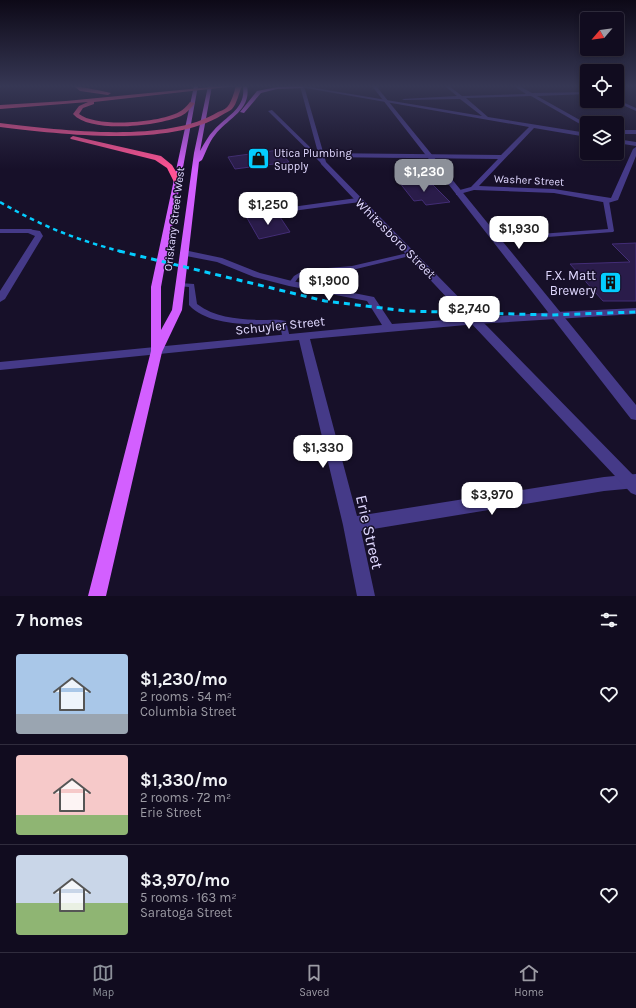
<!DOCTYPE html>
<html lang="en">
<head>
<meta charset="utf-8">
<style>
	body { margin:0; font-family:Karla,sans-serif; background:#1a1528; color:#f1f3f6; height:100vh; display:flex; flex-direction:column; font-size:15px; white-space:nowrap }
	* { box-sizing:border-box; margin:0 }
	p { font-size:13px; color:#9c9ba4 }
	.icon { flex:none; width:22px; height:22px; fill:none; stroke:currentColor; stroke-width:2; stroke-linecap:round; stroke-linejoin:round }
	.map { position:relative; height:596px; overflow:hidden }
	.side { display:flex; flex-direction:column; background:#110c1f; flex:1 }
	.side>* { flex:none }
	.needle { width:26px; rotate:241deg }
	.fabs { position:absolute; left:580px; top:12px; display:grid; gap:8px }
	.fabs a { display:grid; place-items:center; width:44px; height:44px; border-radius:4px; background:#110c1f; box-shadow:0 2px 6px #0003,0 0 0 1px #302c3d; font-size:20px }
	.price { position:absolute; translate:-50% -34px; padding:0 9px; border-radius:8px; background:#fff; color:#222; font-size:13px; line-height:26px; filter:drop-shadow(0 1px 2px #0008) }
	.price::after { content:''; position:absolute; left:50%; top:24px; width:12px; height:9px; margin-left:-6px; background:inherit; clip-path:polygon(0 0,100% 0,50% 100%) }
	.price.active { background:#8c9099; color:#fff }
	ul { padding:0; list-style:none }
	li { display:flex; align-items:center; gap:12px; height:100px; padding:0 16px }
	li+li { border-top:1px solid #302c3d }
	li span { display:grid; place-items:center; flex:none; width:112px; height:80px; border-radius:4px; color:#555 }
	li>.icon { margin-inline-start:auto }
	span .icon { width:48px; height:48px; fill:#fffc; stroke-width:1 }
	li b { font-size:17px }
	h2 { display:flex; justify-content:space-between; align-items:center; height:48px; padding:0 16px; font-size:17px }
	.tabs { display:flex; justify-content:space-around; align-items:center; height:56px; border-top:1px solid #302c3d; background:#110c1f; font-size:11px; color:#9c9ba4 }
	.tabs a { display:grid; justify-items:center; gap:2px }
	.tabs .active { color:#8c9099 }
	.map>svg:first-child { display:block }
</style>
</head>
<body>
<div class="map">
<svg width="636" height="596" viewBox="0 0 636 596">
	<rect width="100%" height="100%" fill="#171029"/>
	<path fill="#2a1c4a" stroke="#432d76" d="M279 150 289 162 235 169 228 157Z
		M419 180 424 186 433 185 450 202 426 205 422 200 414 201 399 182Z
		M267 214H278L290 232 259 239 247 218Z
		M636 243V301H603L570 264 630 262 612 244Z"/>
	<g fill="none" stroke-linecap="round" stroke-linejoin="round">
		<path fill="#453a88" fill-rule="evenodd" d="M606 199 609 201 614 231 613 232 496 241 493 239 496 237 608 229 603 201Z
			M0 229H31L34 231 31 233H0Z
			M412 252 415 254 414 255 352 270 308 273 298 278 293 285H289L288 284 294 276 304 270 352 266Z
			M180 283 194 284 197 304C216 318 237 319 260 320 269 320 278 319 286 321L290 338 289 340H283L280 325C253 324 209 327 189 305V287L178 286 177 285 178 284Z"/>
		<path fill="#453a88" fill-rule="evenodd" d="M303 86 482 116 460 99 404 100 402 99 457 96 445 86H449L462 96 526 94 514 86H519L532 93 587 92V94L537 96 587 124V128L531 96 466 98 488 117 587 133V137L534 128 479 186 554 189 611 198 633 149 636 147V156L618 200 608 203 554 193 474 190 456 195V191L471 187 498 159 320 157 326 163 323 165 268 111 272 110 318 155 321 153 501 155 529 127 300 87Z
			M617 130H636V134H617Z
			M617 139 636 142V146L617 143Z
			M357 198H360V202L270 214 266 212 270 210Z
			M28 229 40 231 43 236 5 299 0 302V291L35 236 28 233Z
			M184 250 222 258 260 273 292 281 374 297 392 324 556 312 636 308V314L477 324 310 339 357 516 604 477 636 474V488L604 491 361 531 375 596H357L343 525 299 340 0 370V362L382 325 367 301 289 286 254 277 217 262 181 255 180 253Z"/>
		<path fill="#453a88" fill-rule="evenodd" d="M300 86H304L326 162 636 478V495L631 493 321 164Z
			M372 86H376L636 405V420L631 419Z
			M580 86H587V89L581 87Z
			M618 100 636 108V111L614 101Z"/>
		<path fill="#d35fff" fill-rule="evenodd" d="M194 86H198L161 287V330L172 310 194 153 208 86H212L200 151C204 144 208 136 214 130 227 115 246 109 243 86H247C252 110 227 119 215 135 209 142 206 152 202 160L199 162 182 310 162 352 106 596H88L151 351V287Z
			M302 86 303 88 277 89 261 93 244 113 240 112 257 91 277 87Z"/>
		<path fill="#ff5394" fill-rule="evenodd" d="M74 86C77 86 108 92 111 93L108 95 80 91Z
			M221 86H242C239 92 237 104 232 109 230 111 225 113 222 115 169 148 60 134 0 127V123C59 130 166 144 218 112 221 111 226 109 228 106 232 101 234 92 236 86L94 102V104L83 108 79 114C97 128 159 123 179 112 183 110 187 106 190 102L195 103C191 108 187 113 181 116 158 126 91 134 73 114L79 106 88 102 0 109V105L66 101Z
			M73 136 161 156 172 165 181 180 174 182 167 168 155 160 71 139 70 138Z"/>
		<path stroke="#04cdff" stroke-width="2.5" stroke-dasharray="4.5 4" stroke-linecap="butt" d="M0 202C41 226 77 240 123 252"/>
		<path stroke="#04cdff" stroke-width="3" stroke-dasharray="6 5" stroke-linecap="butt" d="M119 251 325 301 406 311 550 315 636 312"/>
	</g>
	<linearGradient id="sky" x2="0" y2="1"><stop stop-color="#0d0917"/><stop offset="0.51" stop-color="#363754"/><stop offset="1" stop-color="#363754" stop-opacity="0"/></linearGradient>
	<rect width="636" height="169" fill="url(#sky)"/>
	<defs>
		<symbol id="shop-square" viewBox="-11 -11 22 22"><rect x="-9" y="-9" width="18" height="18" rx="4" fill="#04cdff" stroke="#171029"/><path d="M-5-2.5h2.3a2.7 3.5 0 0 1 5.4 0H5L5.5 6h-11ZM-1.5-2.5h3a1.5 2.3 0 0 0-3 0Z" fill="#111"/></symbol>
		<symbol id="building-square" viewBox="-11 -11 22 22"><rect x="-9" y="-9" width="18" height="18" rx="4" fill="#04cdff" stroke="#171029"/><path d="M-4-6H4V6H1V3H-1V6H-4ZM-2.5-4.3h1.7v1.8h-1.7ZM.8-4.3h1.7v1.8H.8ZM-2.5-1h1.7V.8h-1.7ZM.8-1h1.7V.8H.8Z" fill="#111"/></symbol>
	</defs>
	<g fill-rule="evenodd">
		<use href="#shop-square" x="246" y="146" width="25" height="25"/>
		<use href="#building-square" x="598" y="270" width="25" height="25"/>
	</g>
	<g text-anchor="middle" stroke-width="3" stroke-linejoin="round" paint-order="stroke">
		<g font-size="11" fill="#e0d8ff" stroke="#171029" text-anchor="start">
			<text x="274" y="157">Utica Plumbing<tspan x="274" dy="13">Supply</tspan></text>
		</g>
		<g font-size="11" fill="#e0d8ff" stroke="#171029">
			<text transform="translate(529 180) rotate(3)" y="4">Washer Street</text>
			<text transform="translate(174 219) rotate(-83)" y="4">Oriskany Street West</text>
		</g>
		<g font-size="13" fill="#e0d8ff" stroke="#171029">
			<text transform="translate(396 238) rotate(45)" y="5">Whitesboro Street</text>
			<text transform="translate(280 325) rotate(-6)" y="5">Schuyler Street</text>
		</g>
		<g font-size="13" fill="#e0d8ff" stroke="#171029" text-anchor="end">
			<text x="596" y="280">F.X. Matt<tspan x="596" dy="15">Brewery</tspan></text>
		</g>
		<g font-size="16" fill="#e0d8ff" stroke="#171029">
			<text transform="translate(370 532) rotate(77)" y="6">Erie Street</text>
		</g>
	</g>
</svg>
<div class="fabs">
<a><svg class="needle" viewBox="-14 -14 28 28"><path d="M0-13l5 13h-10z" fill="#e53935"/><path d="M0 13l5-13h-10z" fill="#9c9ba4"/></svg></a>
<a><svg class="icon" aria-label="locate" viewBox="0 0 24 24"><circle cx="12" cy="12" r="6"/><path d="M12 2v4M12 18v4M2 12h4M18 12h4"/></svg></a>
<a><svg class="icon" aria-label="layers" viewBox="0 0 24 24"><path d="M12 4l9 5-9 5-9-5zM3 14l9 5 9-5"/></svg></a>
</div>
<b class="price active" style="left:424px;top:193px">$1,230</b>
<b class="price" style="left:268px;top:226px">$1,250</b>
<b class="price" style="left:519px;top:250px">$1,930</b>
<b class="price" style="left:329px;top:302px">$1,900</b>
<b class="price" style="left:469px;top:330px">$2,740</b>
<b class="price" style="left:323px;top:469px">$1,330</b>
<b class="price" style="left:492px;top:516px">$3,970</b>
</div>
<section class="side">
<h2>7 homes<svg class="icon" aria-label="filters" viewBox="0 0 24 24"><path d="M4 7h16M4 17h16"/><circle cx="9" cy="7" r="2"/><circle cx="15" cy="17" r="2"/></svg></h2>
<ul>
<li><span style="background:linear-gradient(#a9c7e8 75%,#9aa5b1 0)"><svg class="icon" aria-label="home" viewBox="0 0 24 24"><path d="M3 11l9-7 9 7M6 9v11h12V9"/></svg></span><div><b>$1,230/mo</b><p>2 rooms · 54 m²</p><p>Columbia Street</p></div><svg class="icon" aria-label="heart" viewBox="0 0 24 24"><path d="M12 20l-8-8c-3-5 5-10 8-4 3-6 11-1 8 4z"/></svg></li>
<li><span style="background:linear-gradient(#f6c9c9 75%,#8fb573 0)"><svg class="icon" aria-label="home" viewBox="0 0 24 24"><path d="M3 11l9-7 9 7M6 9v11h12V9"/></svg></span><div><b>$1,330/mo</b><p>2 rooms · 72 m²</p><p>Erie Street</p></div><svg class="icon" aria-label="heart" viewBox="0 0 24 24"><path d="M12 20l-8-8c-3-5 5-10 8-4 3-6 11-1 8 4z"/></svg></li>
<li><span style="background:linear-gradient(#c9d6e8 60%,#8fb573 0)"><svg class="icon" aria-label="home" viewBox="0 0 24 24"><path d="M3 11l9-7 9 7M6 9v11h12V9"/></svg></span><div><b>$3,970/mo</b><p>5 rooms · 163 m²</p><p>Saratoga Street</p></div><svg class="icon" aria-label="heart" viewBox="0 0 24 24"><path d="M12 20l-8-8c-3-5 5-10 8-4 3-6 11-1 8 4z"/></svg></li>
</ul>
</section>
<nav class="tabs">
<a class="active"><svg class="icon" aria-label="map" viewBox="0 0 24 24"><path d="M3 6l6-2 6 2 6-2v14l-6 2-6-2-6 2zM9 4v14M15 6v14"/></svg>Map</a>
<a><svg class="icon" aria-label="saved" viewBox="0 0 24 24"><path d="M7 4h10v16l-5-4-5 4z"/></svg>Saved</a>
<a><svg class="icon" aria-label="home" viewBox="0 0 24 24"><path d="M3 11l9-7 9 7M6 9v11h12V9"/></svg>Home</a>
</nav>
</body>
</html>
